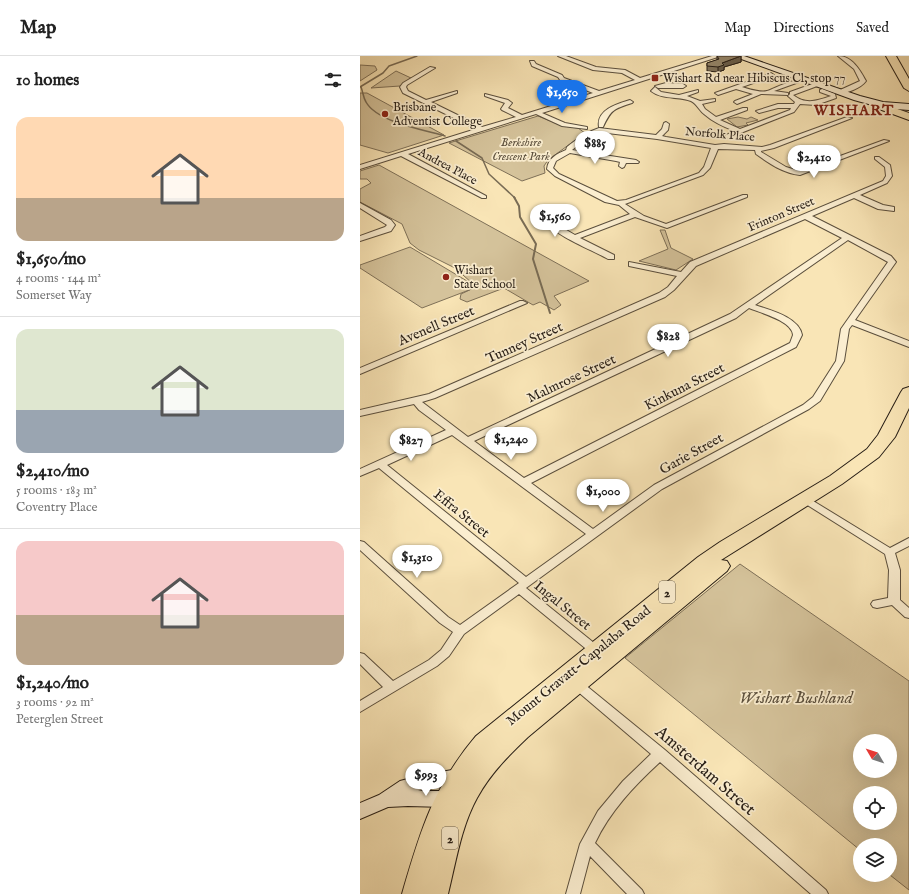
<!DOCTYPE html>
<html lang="en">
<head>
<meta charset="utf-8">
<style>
	body { margin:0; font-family:"IM FELL English",serif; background:#f2f2f2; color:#222; height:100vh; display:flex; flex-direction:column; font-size:15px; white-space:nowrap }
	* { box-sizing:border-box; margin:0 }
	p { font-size:13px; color:#767676 }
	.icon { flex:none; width:22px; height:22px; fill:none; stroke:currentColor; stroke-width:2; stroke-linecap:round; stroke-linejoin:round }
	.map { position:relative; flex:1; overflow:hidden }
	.drawer { display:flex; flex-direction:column; background:#fff; width:360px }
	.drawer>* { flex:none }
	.needle { width:26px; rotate:309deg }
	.buttons { position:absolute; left:493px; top:678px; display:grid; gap:8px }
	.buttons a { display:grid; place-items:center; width:44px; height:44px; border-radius:50%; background:#fff; box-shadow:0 4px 16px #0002; font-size:20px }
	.price { position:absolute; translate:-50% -34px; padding:0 9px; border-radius:14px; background:#fff; color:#222; font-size:13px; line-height:26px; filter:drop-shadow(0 1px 2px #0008) }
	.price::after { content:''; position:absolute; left:50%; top:24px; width:12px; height:9px; margin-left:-6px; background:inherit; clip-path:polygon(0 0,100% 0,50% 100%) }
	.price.active { background:#1a73e8; color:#fff }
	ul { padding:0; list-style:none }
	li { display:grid; align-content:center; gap:8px; height:212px; padding:0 16px }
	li+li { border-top:1px solid #e0e0e0 }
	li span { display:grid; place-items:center; height:124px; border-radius:12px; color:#555 }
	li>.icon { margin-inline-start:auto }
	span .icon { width:72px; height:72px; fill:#fffc; stroke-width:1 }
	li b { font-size:17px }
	h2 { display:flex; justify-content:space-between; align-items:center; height:48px; padding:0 16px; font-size:17px }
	header { display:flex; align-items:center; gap:24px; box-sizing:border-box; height:56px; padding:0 20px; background:#fff; border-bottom:1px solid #e0e0e0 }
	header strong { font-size:19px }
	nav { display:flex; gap:22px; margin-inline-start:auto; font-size:14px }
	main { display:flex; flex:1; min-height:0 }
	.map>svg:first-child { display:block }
</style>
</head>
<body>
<header>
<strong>Map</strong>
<nav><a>Map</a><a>Directions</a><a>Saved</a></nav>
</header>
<main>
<section class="drawer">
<h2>10 homes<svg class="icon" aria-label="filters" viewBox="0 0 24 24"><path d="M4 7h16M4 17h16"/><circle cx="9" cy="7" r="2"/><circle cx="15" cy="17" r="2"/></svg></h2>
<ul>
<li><span style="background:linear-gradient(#ffd9b3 65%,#b9a48a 0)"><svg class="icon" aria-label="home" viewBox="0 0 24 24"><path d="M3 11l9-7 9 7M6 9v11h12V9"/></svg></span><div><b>$1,650/mo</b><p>4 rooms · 144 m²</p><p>Somerset Way</p></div></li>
<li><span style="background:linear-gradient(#dfe7d0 65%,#9aa5b1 0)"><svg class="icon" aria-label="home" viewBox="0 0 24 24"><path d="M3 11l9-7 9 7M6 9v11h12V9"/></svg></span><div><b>$2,410/mo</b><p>5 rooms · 183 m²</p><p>Coventry Place</p></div></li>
<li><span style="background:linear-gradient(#f6c9c9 60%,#b9a48a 0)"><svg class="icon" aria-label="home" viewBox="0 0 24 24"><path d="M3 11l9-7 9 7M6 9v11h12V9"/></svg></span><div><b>$1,240/mo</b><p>3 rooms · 92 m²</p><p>Peterglen Street</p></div></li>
</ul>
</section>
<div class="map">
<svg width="549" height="838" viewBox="0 0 549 838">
	<rect width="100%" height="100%" fill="#f9e5b6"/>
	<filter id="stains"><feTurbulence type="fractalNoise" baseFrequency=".005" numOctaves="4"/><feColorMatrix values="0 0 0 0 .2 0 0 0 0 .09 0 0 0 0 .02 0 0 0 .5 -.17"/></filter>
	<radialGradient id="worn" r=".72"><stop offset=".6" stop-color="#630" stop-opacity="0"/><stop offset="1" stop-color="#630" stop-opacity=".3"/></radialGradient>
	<path fill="#d5c39b" stroke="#7e7058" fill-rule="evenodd" d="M0 9 15 10 17 14 0 25Z
		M36 15 51 22 40 30 11 32Z
		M0 37H7L84 79 28 97 0 89Z
		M178 60 203 70 218 72 225 77 188 104 184 110 185 117 162 125 89 87Z
		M378 61 387 63 391 61 398 64 386 67 388 69 377 71 367 63Z
		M19 109 229 225 194 240 201 249 194 254 180 246 173 249 144 232 107 246 100 243 101 238 118 230 112 227 95 212 59 194 50 187 42 168 0 146V133L11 127 7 123H0V115Z
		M300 174H305L311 192 333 203 316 214 279 205 308 193Z
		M50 191 117 231 62 252 0 212V209Z
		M380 508 549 625V834L530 819V789H500V794L265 602ZM500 685H530V715H500ZM500 737H530V767H500Z"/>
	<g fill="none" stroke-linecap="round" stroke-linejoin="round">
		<path stroke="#796c55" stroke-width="1.5" d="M0 31 23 17 29 10 57 0
			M1 31C3 36 3 41 6 46 17 66 64 74 85 80
			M96 85 122 102 129 118 155 142"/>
		<path stroke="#796c55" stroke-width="2" d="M154 141 159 150 160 161 176 188 173 203 190 257"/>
		<defs>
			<path id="street" d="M198 0H206L236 11 265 14 280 22 352 0H361L182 57 205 67 227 71V73L202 70 176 58 48 98 126 140V142H122L41 100 0 113V109L116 73 43 37 40 31 43 27 70 11 75 12 47 29 46 31 48 35 66 44 97 35V37L71 46 122 71 156 61 142 54 141 53 145 47 125 40V38L148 44 152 47 148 52 162 59 233 37 200 24 198 21 172 10 170 5H174L176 8 202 19 204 22 239 35 275 24 262 17 233 14Z
				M478 0C492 0 500 14 506 25 501 32 486 38 478 37V35L500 25 494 13Z
				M411 17 414 19 413 20 382 31C389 33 400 37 407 35 414 33 432 22 439 26L414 35 428 37V39L401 38 377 48 374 46 375 45 393 38 376 33 358 39 355 37Z
				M458 26 461 28 460 29 433 39C446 49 456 45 471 40L460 36V34L462 33 475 38 476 42 456 49 440 48 434 56 368 82 366 81V79L375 75C364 71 353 66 344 58 339 54 337 48 331 45 318 40 302 44 291 35L295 31 301 36 319 39 338 34V36L327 40 340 45 355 43V45L342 48 345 53 356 61 383 52H387V54L360 64 380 73 430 54 431 52H418L399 57 396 55 418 48H434L435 46 428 40 430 38V36Z
				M306 27 323 28 326 30 323 32H298L295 30Z
				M270 44 273 46 272 47C253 53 251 54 243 71H239C236 54 257 48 270 44Z
				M487 61 492 62 414 92 401 95V96L426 111 439 115 524 84 529 85 440 119C423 117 410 108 396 98L395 94 358 93 350 112 343 119 265 148 284 160 306 168 383 139H387V141L307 172 275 161 220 182 254 199V203H248C232 194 196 180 186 166L187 164H193L196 168 215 179 270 158 259 149 245 146 195 120 187 113C188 102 197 98 206 94L207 91C217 83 227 76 239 72L296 79 302 73 304 67 306 66 309 68 308 74 302 80 306 81 355 89 364 88 402 91 410 89ZM239 76 297 83 351 92 344 111 339 117 266 144 257 145 199 118 193 112 196 105 210 97 256 105 260 106 259 110 262 112 264 111 266 107H278L279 106 276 104 212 94 230 79Z
				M515 101H519L530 109 532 120 527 127 500 139 523 149 534 151V155L518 153 494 142 452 160 531 200 536 206 495 264 549 285V291L492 269 489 273 484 305 460 345 449 353 302 433 166 532 244 595 246 598 244 601 240 602 236 601 159 538 104 578 89 600 77 610 0 656V645L23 631 0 608V597L4 598 33 625 69 604 81 594 93 576 80 567 0 494V485L4 486 88 561 100 569 159 527 19 412 0 420V413L86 374 59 354 54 348 0 360V354L69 338 299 237 308 231 317 220 269 210V206L321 216 330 206 523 125 526 120 525 111 515 103ZM445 163 482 182 370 258 108 381 62 346 75 342 305 241 314 234 336 210ZM488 184 528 206 481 273 476 305 453 341 443 349 294 429 233 473 171 427 436 291 442 279C439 261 409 254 395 249ZM389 252C401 257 432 265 433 279L430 287 164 422 114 385 376 262ZM92 379 226 478 166 521 27 409Z
				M0 147 31 164 35 169 31 175 0 185V180L25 171 27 169 0 152Z
				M160 245H163L167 247 0 318V312Z
				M445 440 530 492 549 482V490L535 497 540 514V544L549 552V562L545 561 532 549 517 552 513 551 511 548 513 545 528 542 529 514 525 498 441 445 440 443 441 441Z
				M214 622 218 623 305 694 466 834 468 838H451L300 706C274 730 250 755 235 787L282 834 284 838H267L230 800 220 838H206L220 788 238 755 263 725 291 698 210 629 208 626 210 623Z"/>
			<path id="secondary" d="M373 0H384L500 40 523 46 549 48V54L523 52 494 44Z
				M98 713 105 715 107 720 105 725 58 735H83L93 731 100 734 102 739 100 744 85 751 48 750 28 751 0 763V747L19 739 40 725 63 719Z"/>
			<path id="highway" d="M526 0H536L549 23V35L544 32Z
				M523 48 549 57V64L519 53 518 51 519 49Z
				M549 331V352L535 381 519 401 482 428 361 504 367 505 370 510 367 515 168 681C149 699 130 718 117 742 101 771 96 806 88 838H42C60 776 73 731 116 680L338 501 360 486 470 420 507 393 518 379 541 336 543 333Z"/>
		</defs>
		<use href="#street" stroke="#5b4f3d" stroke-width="2"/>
		<use href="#secondary" stroke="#261d15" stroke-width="2"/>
		<use href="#highway" stroke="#261d15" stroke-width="2"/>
		<use href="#street" fill="#fbeed0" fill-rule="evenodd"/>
		<use href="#secondary" fill="#fbeed0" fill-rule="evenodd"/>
		<use href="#highway" fill="#f9e5b6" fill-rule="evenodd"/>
	</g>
	<path fill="#7f725a" stroke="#261d15" d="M357 0H381V6L364 11V14L358 16 347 15V7L357 4Z"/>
	<path fill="#685d4a" stroke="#261d15" d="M381 0V6L364 11V14L358 16V11L362 7Z"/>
	<path fill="#948569" stroke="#261d15" d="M357 0H381L362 7 364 9 358 11 347 10V7L359 3Z"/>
	<g fill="#8f2418" stroke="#fbeed0" stroke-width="1.5">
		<rect x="291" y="18" width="8" height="8" rx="2"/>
		<circle cx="25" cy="58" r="4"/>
		<circle cx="86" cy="221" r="4"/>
	</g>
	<g text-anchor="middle" stroke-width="3.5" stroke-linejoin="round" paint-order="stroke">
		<g font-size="12" fill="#261d15" stroke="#fbeed0" text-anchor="start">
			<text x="303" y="26">Wishart Rd near Hibiscus Cl, stop 77</text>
			<text x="33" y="55">Brisbane<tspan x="33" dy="14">Adventist College</tspan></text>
			<text x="94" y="218">Wishart<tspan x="94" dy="14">State School</tspan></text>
		</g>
		<g font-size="12" fill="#261d15" stroke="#fbeed0">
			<text transform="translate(360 78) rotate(5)" y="4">Norfolk Place</text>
			<text transform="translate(88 110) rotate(28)" y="4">Andrea Place</text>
			<text transform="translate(421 158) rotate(-23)" y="4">Frinton Street</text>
		</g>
		<g font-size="12" font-style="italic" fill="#5b4f3d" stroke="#fbeed0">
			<text x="161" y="90">Berkshire<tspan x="161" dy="14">Crescent Park</tspan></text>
		</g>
		<g fill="#fbeed0" stroke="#665c4d" stroke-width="1">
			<rect x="299" y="525" width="16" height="22" rx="3"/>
			<rect x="82" y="771" width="16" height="22" rx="3"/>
		</g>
		<g font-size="13" font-weight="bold" fill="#261d15">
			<text x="307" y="541">2</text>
			<text x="90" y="787">2</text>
		</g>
		<g font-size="14" fill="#261d15" stroke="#fbeed0">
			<text transform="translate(76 269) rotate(-23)" y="5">Avenell Street</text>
			<text transform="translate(164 286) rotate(-24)" y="5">Tunney Street</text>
			<text transform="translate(211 322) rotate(-25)" y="5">Malmrose Street</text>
			<text transform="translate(324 330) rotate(-27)" y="5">Kinkuna Street</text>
			<text transform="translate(331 397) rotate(-29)" y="5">Garie Street</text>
			<text transform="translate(102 457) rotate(39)" y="5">Effra Street</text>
			<text transform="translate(203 549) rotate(39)" y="5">Ingal Street</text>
			<text transform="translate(218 609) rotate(-39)" y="5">Mount Gravatt-Capalaba Road</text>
		</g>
		<g font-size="15" font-weight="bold" letter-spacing="1" fill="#7a1f14" stroke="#fbeed0">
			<text x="494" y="59">WISHART</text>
		</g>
		<g font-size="17" font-style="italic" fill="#5b4f3d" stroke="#fbeed0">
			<text x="436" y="647">Wishart Bushland</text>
		</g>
		<g font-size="17" fill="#261d15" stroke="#fbeed0">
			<text transform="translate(346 714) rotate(41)" y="6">Amsterdam Street</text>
		</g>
	</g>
	<rect width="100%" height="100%" filter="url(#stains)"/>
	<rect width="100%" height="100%" fill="url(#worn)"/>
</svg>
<div class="buttons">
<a><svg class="needle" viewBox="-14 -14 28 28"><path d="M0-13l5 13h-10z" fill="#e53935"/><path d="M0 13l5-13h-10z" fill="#767676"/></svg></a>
<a><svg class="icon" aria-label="locate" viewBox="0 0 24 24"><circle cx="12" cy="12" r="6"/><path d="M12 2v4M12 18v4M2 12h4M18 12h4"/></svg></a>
<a><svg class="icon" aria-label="layers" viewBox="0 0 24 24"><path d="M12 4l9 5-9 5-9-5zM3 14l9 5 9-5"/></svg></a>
</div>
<b class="price active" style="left:202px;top:58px">$1,650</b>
<b class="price" style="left:235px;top:109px">$885</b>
<b class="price" style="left:454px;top:123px">$2,410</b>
<b class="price" style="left:195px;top:182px">$1,560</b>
<b class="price" style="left:308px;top:302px">$828</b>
<b class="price" style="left:151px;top:405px">$1,240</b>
<b class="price" style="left:51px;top:406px">$827</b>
<b class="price" style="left:243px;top:457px">$1,000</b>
<b class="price" style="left:57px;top:523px">$1,310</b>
<b class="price" style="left:66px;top:741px">$993</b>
</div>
</main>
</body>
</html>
